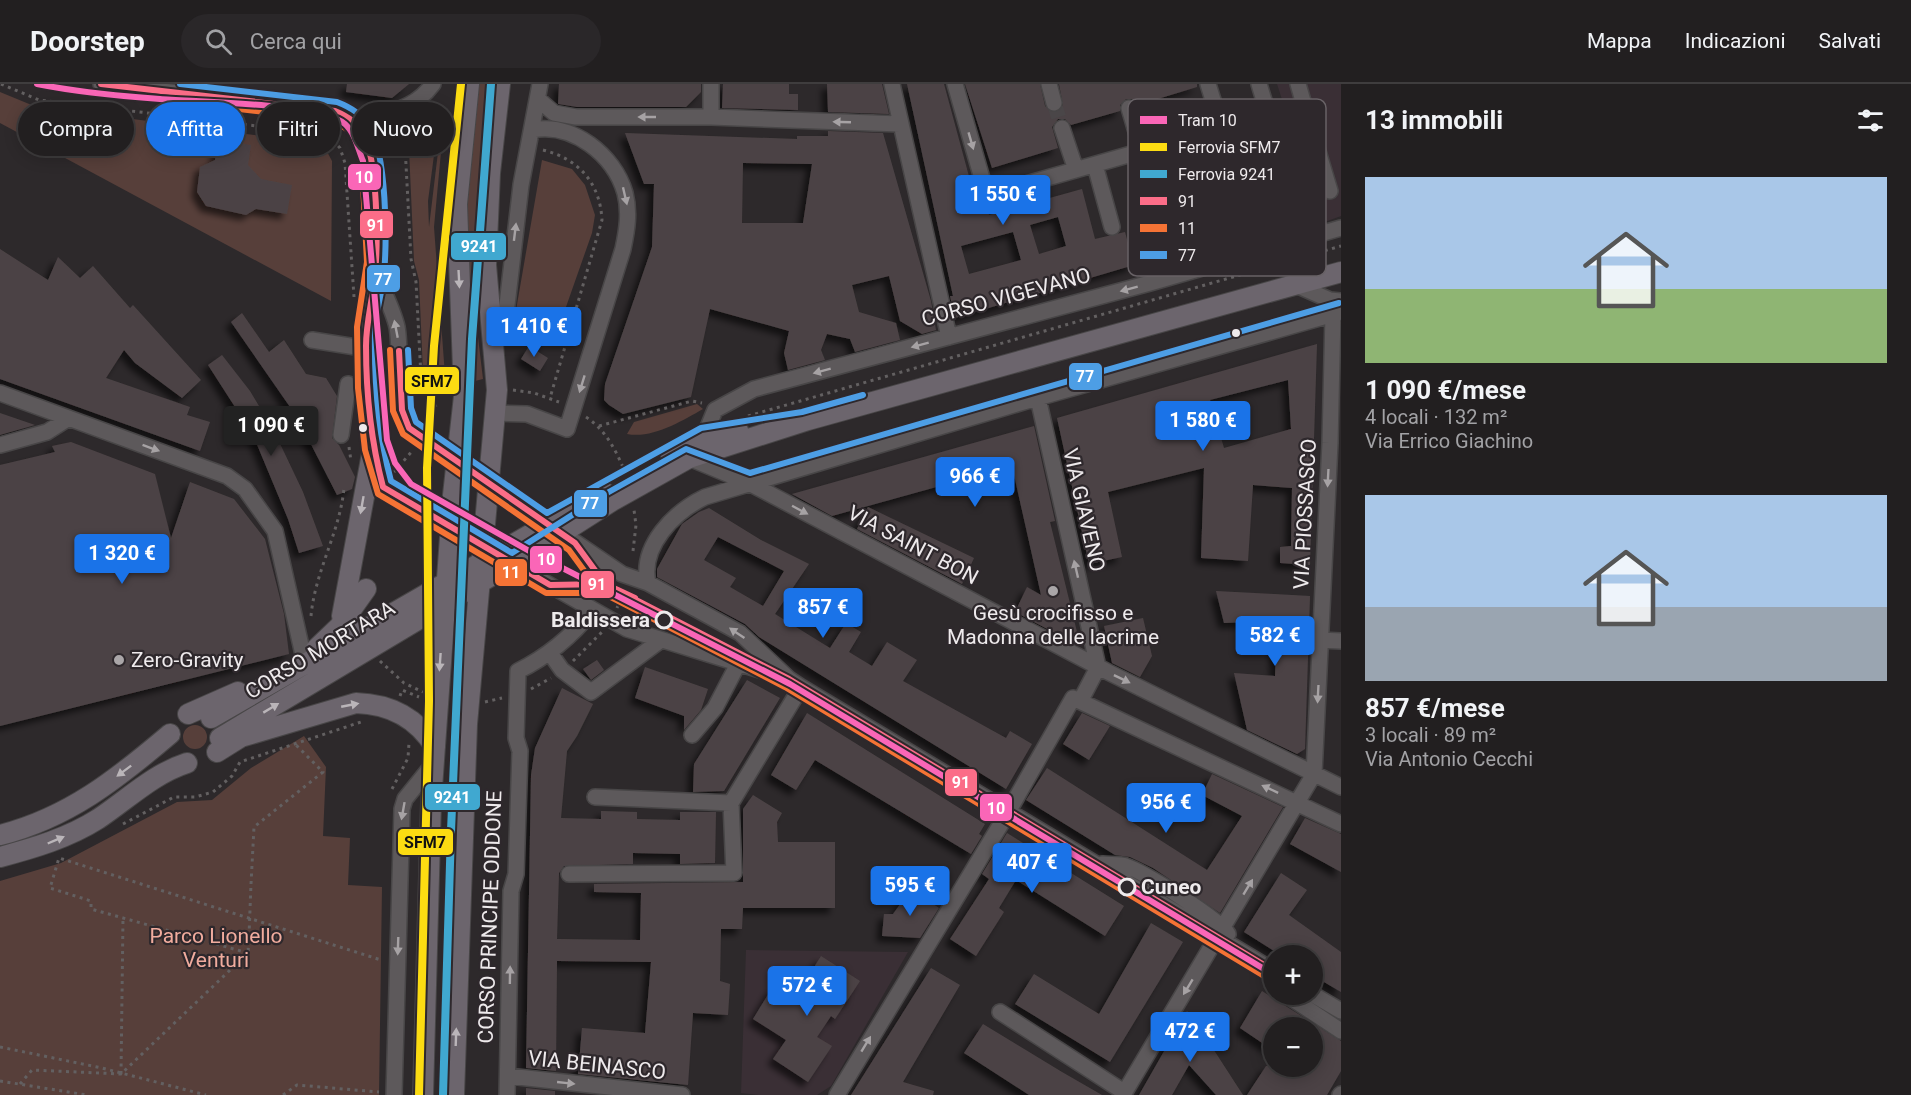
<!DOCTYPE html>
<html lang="it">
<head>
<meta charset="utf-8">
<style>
	body { margin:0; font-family:Roboto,sans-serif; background:#2a2729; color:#f1f3f6; height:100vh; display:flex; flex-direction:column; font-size:22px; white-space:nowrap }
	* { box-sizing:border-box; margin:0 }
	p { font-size:20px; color:#a2a2a5 }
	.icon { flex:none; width:33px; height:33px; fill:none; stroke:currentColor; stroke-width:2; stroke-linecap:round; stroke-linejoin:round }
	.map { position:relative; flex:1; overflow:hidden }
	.details { display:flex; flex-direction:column; background:#221f20; width:570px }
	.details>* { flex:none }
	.hud { position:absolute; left:18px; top:18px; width:570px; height:54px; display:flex; gap:12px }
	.controls { position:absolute; left:1263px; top:861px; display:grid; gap:12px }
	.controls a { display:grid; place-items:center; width:60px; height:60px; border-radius:50%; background:#221f20; box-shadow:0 3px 15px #0003,0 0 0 2px #3f3d3e; font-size:30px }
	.price { position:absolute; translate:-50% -51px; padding:0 14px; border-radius:6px; background:#1a73e8; color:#fff; font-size:20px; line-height:39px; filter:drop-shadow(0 2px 3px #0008) }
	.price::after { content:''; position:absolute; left:50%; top:36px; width:18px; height:14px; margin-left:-9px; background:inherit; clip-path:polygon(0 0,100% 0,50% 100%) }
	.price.current { background:#222; color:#fff }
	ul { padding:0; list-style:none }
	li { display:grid; align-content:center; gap:12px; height:318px; padding:0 24px }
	li span { display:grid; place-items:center; height:186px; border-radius:0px; color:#555 }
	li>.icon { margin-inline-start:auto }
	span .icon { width:108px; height:108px; fill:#fffc; stroke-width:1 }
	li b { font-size:26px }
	h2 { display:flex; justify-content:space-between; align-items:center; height:72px; padding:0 24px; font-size:26px }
	.tag { padding:0 21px; border-radius:27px; background:#221f20; box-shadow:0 3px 15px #0003,0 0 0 2px #3f3d3e; font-size:21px; line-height:54px }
	.tag.current { background:#1a73e8; color:#fff }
	header { display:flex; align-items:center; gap:36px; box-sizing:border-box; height:84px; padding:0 30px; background:#221f20; border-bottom:2px solid #3f3d3e }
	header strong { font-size:28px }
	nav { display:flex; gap:33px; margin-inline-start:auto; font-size:21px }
	.search { width:420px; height:54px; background:#2a2729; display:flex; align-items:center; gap:15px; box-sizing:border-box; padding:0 21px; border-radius:33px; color:#a2a2a5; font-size:22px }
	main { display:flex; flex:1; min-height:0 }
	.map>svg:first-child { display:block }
</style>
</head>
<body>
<header>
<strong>Doorstep</strong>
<div class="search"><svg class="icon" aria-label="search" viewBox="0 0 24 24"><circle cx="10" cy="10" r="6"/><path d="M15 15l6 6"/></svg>Cerca qui</div>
<nav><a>Mappa</a><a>Indicazioni</a><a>Salvati</a></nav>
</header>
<main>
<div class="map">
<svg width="1341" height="1011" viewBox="0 0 1341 1011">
	<defs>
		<filter id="shadow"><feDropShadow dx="-5.5" dy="5.5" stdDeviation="3" flood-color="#0009"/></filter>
	</defs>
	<rect width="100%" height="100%" fill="#2d292b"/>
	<path fill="#3a2f35" d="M1277 0H1341V132L1322 139Z
		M746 866 908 868 831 1002 817 1011H758L741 1009Z"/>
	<path fill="#573f3a" d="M479 0H488L476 126 478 253 483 295 471 298 465 130Z
		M0 8 34 22 323 60 332 77 331 217 0 39Z
		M409 65 431 67 434 71 428 117 429 143 438 68H441L434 143 446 305 434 311 423 289 419 196 414 177Z
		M542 76 572 85 585 101 595 131 592 149 560 240 538 225 515 232Z
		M697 320 703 325C682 337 652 355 627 350L634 338Z
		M183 653a12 12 0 1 1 24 0a12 12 0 1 1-24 0Z
		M304 652 326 683 323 752 350 754 348 801 382 803 379 1011H0V797L61 779 177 718 212 716 251 684Z"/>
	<path fill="#4c4345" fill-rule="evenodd" filter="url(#shadow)" d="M347 0H409L392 14 346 8Z
		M559 0H701V8L686 23H577L558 20Z
		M723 0H789V10H798V26L722 24Z
		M827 0H882L889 30 828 28Z
		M907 0H944L977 122 986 120 989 131 1082 105 1095 155 1125 148 1134 181 955 234 950 212H953ZM1058 133 1066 162 1039 170 1030 141ZM1013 148 1021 176 969 190 961 162Z
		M965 0H1040L1045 22 1052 28 1060 26 1063 21 1059 0H1197V3L1138 21 1132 15H1126L1120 21V27L1071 41 1065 35H1058L1052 43 1058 64 992 84Z
		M828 47 883 49 931 217 936 246 922 250 900 237 889 192 852 201 859 228 896 239 900 256 855 268 850 255 827 250 821 266 825 276 788 286 784 269 789 247 710 225 691 313 623 330 609 321 604 316 605 300 652 163 654 100H644L625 49 797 55V52H828ZM743 79 812 80 803 139H742Z
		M218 56 251 61 248 81 261 95 292 101 287 130 256 125 246 131 206 122 197 108 200 83 215 76Z
		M0 165 48 196 58 173 80 194 93 182 130 224 133 221 201 296 182 314 135 279 124 266 106 294 190 323 187 331 210 338 200 367 0 295Z
		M242 229 269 268 284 256 306 290 326 294 337 312 332 354 339 361 355 393 352 405 337 411 297 333 231 238Z
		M1317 260 1310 481 1280 479V463L1291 462 1292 404 1253 401 1248 477 1201 474 1204 384 1108 408 1122 473 1089 480 1057 334ZM1288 296 1291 345 1224 364 1210 316Z
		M529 262 548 274 540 287 521 275Z
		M222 271 250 307 274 347 303 408 323 462 299 469 288 435 253 351 208 281Z
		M0 329 35 341 0 351Z
		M1034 342 1055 437 1050 438 1078 552 1072 558 1015 528 1027 503 1041 511 1012 382 832 432 792 410Z
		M71 358 155 390 171 454 190 398 234 415 265 455 284 530 289 570 0 642V381L55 368 52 362Z
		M868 423 974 474 962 500 857 445Z
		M709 424 761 456 809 480 775 530 830 564 846 539 861 548 849 568 872 582 887 558 917 576 903 597 1006 654 1010 647 1032 660 1006 705 759 553 745 540 657 493V485L682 440 699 428ZM718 453 784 487 763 522 730 503 736 494 704 476Z
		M1216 507 1310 512 1305 665 1297 670 1247 646 1234 589 1275 592 1277 537 1224 539Z
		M1143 534 1152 572 1140 593 1112 579 1104 542Z
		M597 576 604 586 591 596 583 585Z
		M645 583 708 605 701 626 684 646V632L635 614Z
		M747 596 780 614 724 707 693 708 694 680Z
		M562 604 593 620 577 652 567 667 561 734 601 735V727L637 728V735L680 736V728H716L715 779 680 780V770L633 769V780L564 782 559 789 557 855 640 856 641 809 594 808V800L743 798V725L753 711 782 729 777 738 778 758H835V824H743L742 845H721L720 897 730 900 728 931 693 929 688 1001 578 990 582 944 645 949 651 878 557 877 556 987 526 984 531 691 535 664Z
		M807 629 985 740 979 750 982 752 971 770 815 676 796 706 771 691Z
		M1082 629 1110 642 1089 676 1063 660Z
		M1047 684 1207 786 1242 732 1202 711 1212 690 1283 723 1220 829 1153 784 1130 773 1115 771 1026 716Z
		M1305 734 1341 750V788L1290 760Z
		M1007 749 1124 822 1105 852 1016 796 999 824 1004 828 976 872 950 855 989 795 982 790Z
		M1281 789 1307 806 1289 831 1341 868V908L1312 891V872H1282L1244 848Z
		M911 805 939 824 920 854 882 852 884 830H893Z
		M1151 839 1183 858 1110 978 1015 920 1034 890 1099 930Z
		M821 872 860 897 835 935 831 932 817 953 832 962 808 998 773 975 786 956 753 935 772 904 793 917Z
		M931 884 960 901 903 998 934 1007 933 1011H851Z
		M1262 907 1341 957V987L1327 1011H1247L1266 982H1312V944H1274V967L1240 944Z
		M1187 927 1212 958 1210 960 1243 1011H1216L1189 981 1172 1011H1139Z
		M983 940 1062 988 1102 1011H1029L964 969Z
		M526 1004 555 1007V1011H526Z"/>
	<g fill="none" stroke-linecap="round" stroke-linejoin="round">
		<path stroke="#4a4648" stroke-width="15" stroke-dasharray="15 8" stroke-linecap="butt" d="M1054 19 1062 44"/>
		<defs>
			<path id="minor" d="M101 0 335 27C349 32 359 39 365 53 374 70 378 168 375 190 373 208 367 226 366 244 365 296 368 353 383 403L483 463 627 545 786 594
				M892 0 949 253
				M955 0 983 98 988 107 998 108 1268 31
				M1049 0 1054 19
				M1208 0 1222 45
				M1259 0 1306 154
				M539 16 554 29 576 33H711L900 40
				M413 20 420 33 419 54
				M1129 24 1142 68
				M1305 24 1330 107
				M711 33V0
				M351 35C383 30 413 28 433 0
				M1062 44 1076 86
				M1277 59 1305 24 1298 0
				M1095 81 1112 143
				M375 187C382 205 393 225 397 243 403 275 391 329 416 350L622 490 648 499 740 549 789 595 801 603 1274 887
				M1296 201 1330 216 1341 217
				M312 256 356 263 367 260
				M494 261 507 221 521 101 540 0
				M0 309 227 392 245 405 275 447 304 575
				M1038 314 1098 583
				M495 329 527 330 567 345 623 165C627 146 630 128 625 109 614 71 573 38 532 46
				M341 351 348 300
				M704 353 715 326 754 305 1150 199 1341 144
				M0 361 47 348 69 334
				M689 374 749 399 1108 588 1341 703
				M648 499C640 462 674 428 705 413L1027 317 1341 228
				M1320 556 1341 557
				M550 569 562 586 591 608 661 556
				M1084 610 1095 589
				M692 651 715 624 738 580
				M595 713 731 719
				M1102 780C1110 781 1119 780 1126 782 1144 788 1219 835 1228 850
				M569 790 734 789 731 719 801 603
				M1285 910 1341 947
				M1312 910 1341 927
				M1000 928 1124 1008
				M508 992 682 1011
				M394 1011 402 725 405 715 434 679
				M507 1011 511 807 516 790 520 667 516 654 518 587C549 572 572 552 593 526
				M837 1011 1007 730 1073 614 1341 740
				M1123 1011 1314 690 1330 359 1333 230
				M1340 1011 1341 1010"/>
			<path id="major" d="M671 371 704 353 738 346
				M342 532 373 364
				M316 565 339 543 366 505
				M188 630 238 608
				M211 634 604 408
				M220 654 543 461 612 417 689 374 808 336 1341 188
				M217 668 241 653 356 619C390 620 417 634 435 663
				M0 751C68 734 117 695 170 650
				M0 773C34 764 68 754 98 735 128 715 153 690 187 679
				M423 1011 431 718 453 411 464 312 457 120 469 0
				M454 1011 467 640 497 306 486 181 490 89 500 0"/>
		</defs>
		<use href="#minor" stroke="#484647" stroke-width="18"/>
		<use href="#major" stroke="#484647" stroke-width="22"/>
		<path stroke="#636061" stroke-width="3" stroke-dasharray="3 4.5" stroke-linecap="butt" d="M1 0 39 16 307 48 310 37
			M307 48H326L340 64 345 79 354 213
			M405 62 411 175 416 198 421 293 436 323
			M543 66C579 75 600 99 602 136L550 314
			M1159 182 1153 160 1159 154 1176 164 1193 133 1199 137 1204 131 1233 148 1249 125 1274 117
			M513 306 534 309 559 318
			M748 332 1341 162
			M586 333C607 347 616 367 626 390
			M599 342 692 317 702 319
			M349 363 351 377
			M394 388 413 366
			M633 467 636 441 634 426
			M617 524 624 505
			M311 532C315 487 340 448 344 404
			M380 577 404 599 423 608
			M573 577 602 548
			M531 605 551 594
			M400 612 402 606 419 613
			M485 618 502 614
			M392 705 408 674 409 659
			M123 740 174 713H195L213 708 232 692 240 678 361 638
			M251 800 254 743 323 688 296 661
			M248 869 91 825V817L50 804 59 774 381 876
			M0 963 102 984 206 1011
			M121 990 123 834
			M0 997 87 1011
			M20 1000 32 986 121 990 248 869 249 852
			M283 1011 297 1001 379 1008"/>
		<use href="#minor" stroke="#5d595b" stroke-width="15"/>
		<use href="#major" stroke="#6c656d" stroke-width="20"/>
		<path stroke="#636061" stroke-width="3" stroke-dasharray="3 4.5" stroke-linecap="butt" d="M249 852 251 800"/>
		<defs>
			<path id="bus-1" d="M101 0 335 27C347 32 357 38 363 49 378 76 378 159 375 190 373 215 366 237 366 262 366 310 371 357 383 403L550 501 605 500 789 595 1274 887
				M399 267 402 326 409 344 575 459 605 500 635 514"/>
			<path id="bus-2" d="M100 9 333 36 353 49 362 80 367 178 357 243 358 304 365 366 378 410 546 509H603L785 603 1269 895
				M390 266 393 327 403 350 569 466 599 507 630 522"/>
			<path id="bus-3" d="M180 0 337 18C350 23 362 30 369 42 387 70 387 156 384 190 382 210 375 228 375 248 374 299 378 348 391 397L512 469 607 409 686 365 750 389 1339 219
				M408 266 411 324 416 338 547 429 701 344 802 328 863 311"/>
		</defs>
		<use href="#bus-1" stroke="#2e282c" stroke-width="10"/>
		<use href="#bus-2" stroke="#2e282c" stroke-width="10"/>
		<use href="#bus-3" stroke="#2e282c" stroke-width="10"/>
		<use href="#bus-1" stroke="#fb6d88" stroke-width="6"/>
		<use href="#bus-2" stroke="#f57335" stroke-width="6"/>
		<use href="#bus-3" stroke="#4d9ee5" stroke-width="6"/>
		<defs>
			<path id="rail-1" d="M419 1011 429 617 427 384 434 262 461 0"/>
			<path id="rail-2" d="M443 1011 451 747 472 255 491 0"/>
		</defs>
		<use href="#rail-1" stroke="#2e282c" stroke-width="12"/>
		<use href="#rail-2" stroke="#2e282c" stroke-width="12"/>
		<use href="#rail-1" stroke="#fcdc12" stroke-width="8"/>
		<use href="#rail-2" stroke="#40a8d0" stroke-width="8"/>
		<defs>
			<path id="tram-1" d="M37 0C77 8 119 12 160 15 196 18 321 19 345 40 355 49 358 65 363 77L387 356 395 379 411 400 531 468 790 600 1274 891"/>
		</defs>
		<use href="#tram-1" stroke="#2e282c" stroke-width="10"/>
		<use href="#tram-1" stroke="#fa66b7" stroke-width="6"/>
	</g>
	<defs><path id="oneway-solid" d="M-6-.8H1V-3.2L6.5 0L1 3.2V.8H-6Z" transform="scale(1.5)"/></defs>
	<g fill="#a6a2a4">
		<use href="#oneway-solid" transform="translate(647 33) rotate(-180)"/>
		<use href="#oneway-solid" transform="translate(842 38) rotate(-178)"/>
		<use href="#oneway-solid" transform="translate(971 57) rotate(74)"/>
		<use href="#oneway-solid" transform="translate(625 112) rotate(77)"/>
		<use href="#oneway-solid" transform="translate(515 148) rotate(-83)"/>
		<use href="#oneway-solid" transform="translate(1129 205) rotate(165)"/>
		<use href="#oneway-solid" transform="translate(396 245) rotate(-101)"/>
		<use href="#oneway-solid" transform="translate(920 261) rotate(165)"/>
		<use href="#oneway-solid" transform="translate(822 287) rotate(165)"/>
		<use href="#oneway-solid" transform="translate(582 300) rotate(107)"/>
		<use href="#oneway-solid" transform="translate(151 364) rotate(20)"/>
		<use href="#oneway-solid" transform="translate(1328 394) rotate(93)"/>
		<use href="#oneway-solid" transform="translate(800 426) rotate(28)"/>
		<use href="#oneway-solid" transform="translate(1076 485) rotate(-103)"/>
		<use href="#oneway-solid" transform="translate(737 549) rotate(-146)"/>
		<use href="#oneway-solid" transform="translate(1122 595) rotate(26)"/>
		<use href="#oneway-solid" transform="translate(1318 610) rotate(93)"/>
		<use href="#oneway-solid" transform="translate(1270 705) rotate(-155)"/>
		<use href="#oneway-solid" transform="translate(403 727) rotate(100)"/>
		<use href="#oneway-solid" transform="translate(1248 803) rotate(-59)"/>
		<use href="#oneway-solid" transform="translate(398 862) rotate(92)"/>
		<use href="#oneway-solid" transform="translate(510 891) rotate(-89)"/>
		<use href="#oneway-solid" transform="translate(1188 903) rotate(121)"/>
		<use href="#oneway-solid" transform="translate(866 960) rotate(-59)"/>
		<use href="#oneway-solid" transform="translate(566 999) rotate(6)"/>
	</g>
	<g fill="#bab5b9">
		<use href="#oneway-solid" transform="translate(459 195) rotate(87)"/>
		<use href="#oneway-solid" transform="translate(362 421) rotate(100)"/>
		<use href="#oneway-solid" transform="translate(440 578) rotate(94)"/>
		<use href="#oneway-solid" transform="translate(350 621) rotate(-11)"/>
		<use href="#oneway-solid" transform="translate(271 624) rotate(-31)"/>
		<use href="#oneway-solid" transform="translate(124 687) rotate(143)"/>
		<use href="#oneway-solid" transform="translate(56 756) rotate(-23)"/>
		<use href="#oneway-solid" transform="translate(456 953) rotate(-88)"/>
	</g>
	<g fill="#eeeaec" stroke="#2e282c" stroke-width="2">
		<circle cx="1236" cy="249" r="5"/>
		<circle cx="363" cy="344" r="5"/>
	</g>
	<g fill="#aaa6a8" stroke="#2e282c" stroke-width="2">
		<circle cx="1053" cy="507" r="6"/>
		<circle cx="119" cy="576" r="6"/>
	</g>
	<g fill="#2e282c" stroke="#eeeaec" stroke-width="3">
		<circle cx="664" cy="536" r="8"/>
		<circle cx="1127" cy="803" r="8"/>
	</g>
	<g text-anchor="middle" stroke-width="4.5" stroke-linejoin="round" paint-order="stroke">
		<g font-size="21" fill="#eeeaec" stroke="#2e282c">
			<text transform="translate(1006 213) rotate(-15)" y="7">CORSO VIGEVANO</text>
			<text transform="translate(1084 426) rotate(77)" y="7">VIA GIAVENO</text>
			<text transform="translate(1305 430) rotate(-87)" y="7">VIA PIOSSASCO</text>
			<text transform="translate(913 461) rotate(28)" y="7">VIA SAINT BON</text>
			<text transform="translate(320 566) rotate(-31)" y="7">CORSO MORTARA</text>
			<text transform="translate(490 833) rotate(-88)" y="7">CORSO PRINCIPE ODDONE</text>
			<text transform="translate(597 981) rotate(6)" y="7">VIA BEINASCO</text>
		</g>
		<g font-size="21" fill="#eeeaec" stroke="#2e282c">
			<text x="1053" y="536">Gesù crocifisso e<tspan x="1053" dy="24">Madonna delle lacrime</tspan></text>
			<text x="131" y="583" text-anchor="start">Zero-Gravity</text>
		</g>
		<g font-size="21" font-weight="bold" fill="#eeeaec" stroke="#2e282c" text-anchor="end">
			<text x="650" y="543">Baldissera</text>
			<text x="1141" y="810" text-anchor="start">Cuneo</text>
		</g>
		<g font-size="21" fill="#f1ac9e" stroke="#2e282c">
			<text x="216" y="859">Parco Lionello<tspan x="216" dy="24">Venturi</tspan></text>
		</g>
	</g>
	<rect x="1128" y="15" width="198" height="177" rx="9" fill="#2e282c" stroke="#686266" stroke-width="1.5"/>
	<rect x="1140" y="32" width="27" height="8" fill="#fa66b7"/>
	<rect x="1140" y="59" width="27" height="8" fill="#fcdc12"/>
	<rect x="1140" y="86" width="27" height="8" fill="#40a8d0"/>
	<rect x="1140" y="113" width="27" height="8" fill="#fb6d88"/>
	<rect x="1140" y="140" width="27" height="8" fill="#f57335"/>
	<rect x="1140" y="167" width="27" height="8" fill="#4d9ee5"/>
	<g font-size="16" fill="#eeeaec">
		<text x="1178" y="42">Tram 10</text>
		<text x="1178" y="69">Ferrovia SFM7</text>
		<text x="1178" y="96">Ferrovia 9241</text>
		<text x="1178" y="123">91</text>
		<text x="1178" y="150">11</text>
		<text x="1178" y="177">77</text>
	</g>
	<g stroke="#2e282c" stroke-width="2">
		<rect x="347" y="79" width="35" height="28" rx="6" fill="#fa66b7"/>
		<rect x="359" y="126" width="35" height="29" rx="6" fill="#fb6d88"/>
		<rect x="450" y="148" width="57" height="29" rx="6" fill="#40a8d0"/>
		<rect x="366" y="180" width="35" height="29" rx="6" fill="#4d9ee5"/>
		<rect x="1068" y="278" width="35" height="29" rx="6" fill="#4d9ee5"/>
		<rect x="404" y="282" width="56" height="29" rx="6" fill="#fcdc12"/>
		<rect x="573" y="405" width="35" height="29" rx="6" fill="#4d9ee5"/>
		<rect x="529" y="461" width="34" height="29" rx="6" fill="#fa66b7"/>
		<rect x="494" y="474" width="34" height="29" rx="6" fill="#f57335"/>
		<rect x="580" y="486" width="35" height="29" rx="6" fill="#fb6d88"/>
		<rect x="944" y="684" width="34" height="29" rx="6" fill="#fb6d88"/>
		<rect x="424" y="699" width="57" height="28" rx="6" fill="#40a8d0"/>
		<rect x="979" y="709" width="34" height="29" rx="6" fill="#fa66b7"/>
		<rect x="397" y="744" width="57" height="28" rx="6" fill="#fcdc12"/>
	</g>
	<g font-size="16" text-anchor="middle" font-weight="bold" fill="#fff">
		<text x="364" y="99">10</text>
		<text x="376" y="147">91</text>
		<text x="479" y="168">9241</text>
		<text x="383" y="201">77</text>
		<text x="1085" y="298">77</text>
		<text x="590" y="425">77</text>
		<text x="546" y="481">10</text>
		<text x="511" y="494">11</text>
		<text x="597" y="506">91</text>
		<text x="961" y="704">91</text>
		<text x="452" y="719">9241</text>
		<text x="996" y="730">10</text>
	</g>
	<g font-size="16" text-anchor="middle" font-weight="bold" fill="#111">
		<text x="432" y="303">SFM7</text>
		<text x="425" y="764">SFM7</text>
	</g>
</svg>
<div class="controls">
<a>+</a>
<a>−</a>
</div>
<b class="price" style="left:1003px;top:142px">1 550 €</b>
<b class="price" style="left:534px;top:274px">1 410 €</b>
<b class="price" style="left:1203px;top:368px">1 580 €</b>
<b class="price current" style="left:271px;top:373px">1 090 €</b>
<b class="price" style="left:975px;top:424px">966 €</b>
<b class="price" style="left:122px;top:501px">1 320 €</b>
<b class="price" style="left:823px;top:555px">857 €</b>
<b class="price" style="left:1275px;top:583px">582 €</b>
<b class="price" style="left:1166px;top:750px">956 €</b>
<b class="price" style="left:1032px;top:810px">407 €</b>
<b class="price" style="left:910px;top:833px">595 €</b>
<b class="price" style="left:807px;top:933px">572 €</b>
<b class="price" style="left:1190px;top:979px">472 €</b>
<div class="hud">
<a class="tag">Compra</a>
<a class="tag current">Affitta</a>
<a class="tag">Filtri</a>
<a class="tag">Nuovo</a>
</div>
</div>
<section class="details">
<h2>13 immobili<svg class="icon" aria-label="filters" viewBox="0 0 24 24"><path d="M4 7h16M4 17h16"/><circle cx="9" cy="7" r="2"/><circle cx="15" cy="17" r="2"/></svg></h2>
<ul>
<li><span style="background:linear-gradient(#a9c7e8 60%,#8fb573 0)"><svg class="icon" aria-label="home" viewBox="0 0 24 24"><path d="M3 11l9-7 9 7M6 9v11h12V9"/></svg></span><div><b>1 090 €/mese</b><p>4 locali · 132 m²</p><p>Via Errico Giachino</p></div></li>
<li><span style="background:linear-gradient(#a9c7e8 60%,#9aa5b1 0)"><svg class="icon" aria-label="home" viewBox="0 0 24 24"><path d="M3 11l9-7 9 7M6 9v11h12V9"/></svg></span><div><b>857 €/mese</b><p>3 locali · 89 m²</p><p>Via Antonio Cecchi</p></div></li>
</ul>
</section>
</main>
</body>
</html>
